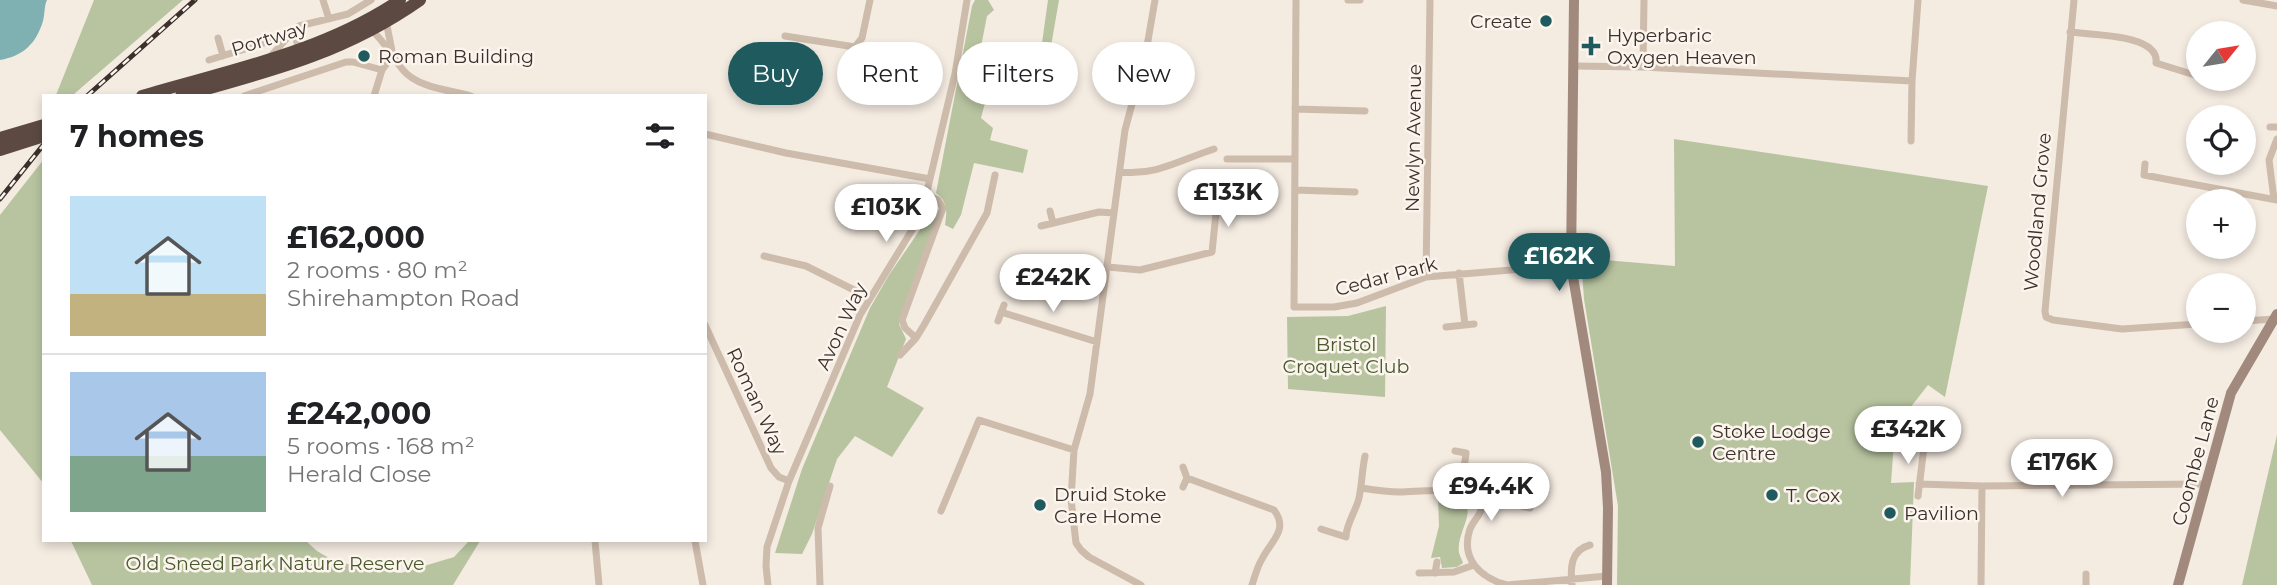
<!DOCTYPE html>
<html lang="en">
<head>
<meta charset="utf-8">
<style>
	body { margin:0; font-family:Montserrat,sans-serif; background:#f2f2f2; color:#202124; height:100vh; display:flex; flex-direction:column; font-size:26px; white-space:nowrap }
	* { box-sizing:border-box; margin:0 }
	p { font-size:23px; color:#757577 }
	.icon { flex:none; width:38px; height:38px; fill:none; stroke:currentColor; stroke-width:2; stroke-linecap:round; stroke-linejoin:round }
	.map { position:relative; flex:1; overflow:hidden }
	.drawer { position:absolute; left:42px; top:94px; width:665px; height:448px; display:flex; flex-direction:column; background:#fff; border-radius:0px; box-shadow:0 4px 10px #0003 }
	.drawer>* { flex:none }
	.guide { position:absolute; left:728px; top:42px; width:665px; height:63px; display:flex; gap:14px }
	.needle { width:46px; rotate:60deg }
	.tools { position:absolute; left:2186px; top:21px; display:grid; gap:14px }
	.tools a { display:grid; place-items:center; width:70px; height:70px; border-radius:50%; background:#fff; box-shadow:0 4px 10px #0003; font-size:35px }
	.price { position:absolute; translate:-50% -60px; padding:0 16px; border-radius:24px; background:#fff; color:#222; font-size:23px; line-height:46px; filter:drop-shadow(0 2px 4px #0008) }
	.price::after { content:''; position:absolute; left:50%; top:42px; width:21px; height:16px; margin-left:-10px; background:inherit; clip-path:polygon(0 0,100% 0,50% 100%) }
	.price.selected { background:#1f5a5e; color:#fff }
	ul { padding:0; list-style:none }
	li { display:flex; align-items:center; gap:21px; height:175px; padding:0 28px }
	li+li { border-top:2px solid #e0e0e0 }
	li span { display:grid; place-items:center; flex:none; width:196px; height:140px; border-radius:0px; color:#555 }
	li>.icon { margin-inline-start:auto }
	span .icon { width:84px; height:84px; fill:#fffc; stroke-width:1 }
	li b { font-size:30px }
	h2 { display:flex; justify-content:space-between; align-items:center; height:84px; padding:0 28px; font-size:30px }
	.pill { padding:0 24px; border-radius:32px; background:#fff; box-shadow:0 4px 10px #0003; font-size:24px; line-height:63px }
	.pill.selected { background:#1f5a5e; color:#fff }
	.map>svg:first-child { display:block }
</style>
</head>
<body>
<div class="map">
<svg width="2277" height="585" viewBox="0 0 2277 585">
	<rect width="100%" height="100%" fill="#f4ebe1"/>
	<path fill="#b8c4a0" d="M94 0H183L74 94 56 95Z
		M975 0H988L994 10 987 16 978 62 985 78V103L981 118 993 128 990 140 1028 150 1023 173 974 163 961 215 953 229 945 225C947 211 948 202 936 193L972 6Z
		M1048 0H1059L1046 75 1043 76 1035 64 1038 50H1041Z
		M1674 139 1988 186 1945 397 1928 385 1895 427 1891 483 1914 482 1910 585H1617L1618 506 1584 299 1581 258 1675 266Z
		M44 159V484L0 430V215Z
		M933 216 938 220 899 324 906 339 887 387 924 408 892 457 855 436 837 459 812 534 802 554 775 553 802 469 870 308 889 275 928 218Z
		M1386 306 1385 397 1288 389 1287 317 1348 316Z
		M2277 435V585H2242Z
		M1438 499C1492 498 1455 527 1459 553 1460 556 1462 560 1463 563L1457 567 1442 568 1440 557 1431 558 1439 526Z
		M71 541H306L317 551 336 562 401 573 454 557 469 541H480L453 585H92Z"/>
	<path fill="#7fb0b2" d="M0 0H47C44 6 45 14 43 21 36 44 23 56 0 60Z"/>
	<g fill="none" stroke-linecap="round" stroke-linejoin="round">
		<path stroke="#cdbbac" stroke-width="7" d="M323 0 329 19
			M1296 0 1294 307H1334L1357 303 1426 277 1571 265
			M1348 0H1360
			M2074 0 2045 311 2046 317 2053 320 2122 329 2198 324
			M2243 0 2277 6
			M386 21 392 51
			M371 30C385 41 392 57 403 70 418 88 450 90 471 96
			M2070 32C2092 35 2160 34 2156 63L2198 76
			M785 36 855 47 862 38 870 0
			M218 38 223 56
			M299 50 295 35 299 26 348 14 371 0
			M270 57 288 37
			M209 60 290 35
			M1574 66 1643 67 1912 81
			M1643 67 1644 0
			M244 96 346 62H353L382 70
			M374 96 382 70 393 55
			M1295 109 1365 111
			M2270 127H2277
			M705 134 786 153 930 179
			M1911 141 1912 81 1918 0
			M1227 159H1294
			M2145 164 2144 175 2277 200
			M1120 172C1156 176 1180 160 1214 149
			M1295 190 1355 192
			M2274 199 2269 160 2277 139
			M1050 211 1053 223
			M1041 226 1099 212 1114 213
			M764 256 806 266 870 298
			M1108 267 1140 270 1212 252 1217 203
			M1459 273 1465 325
			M1426 277 1430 0
			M1001 312 1097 342
			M998 321 1004 305
			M2244 321 2275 319
			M705 325 771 468 779 477 789 481
			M1446 327 1474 324
			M916 338 905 328 902 320 943 208 938 200 927 195
			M900 355 916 338 924 325 987 213 995 175
			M1455 451 1466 453 1461 493
			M1183 467 1187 478 1183 487
			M1187 478 1274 510C1289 530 1271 541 1262 559 1257 567 1255 576 1252 585
			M1919 484 1982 486 2206 484
			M1361 488C1374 490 1387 492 1400 492 1422 492 1473 482 1481 510 1479 517 1473 521 1470 529 1460 558 1480 578 1507 585L1607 576
			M1918 496 1925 439
			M1480 504 1497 500 1530 508
			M941 511 979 420 1074 450
			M1321 529 1346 537C1346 524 1356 511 1359 498 1362 484 1362 470 1365 456
			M595 541 599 585
			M695 541 703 585
			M1419 573 1454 572 1474 565
			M1435 573 1437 562
			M768 585 766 566 767 547 789 481 860 315 912 230 923 208 955 74 967 0
			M820 585 818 528 830 486
			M1141 585 1089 557 1081 550 1076 543 1071 499 1074 450 1090 394 1125 130 1146 52 1155 0
			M1572 585C1570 567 1571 550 1590 545
			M1981 585 1982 486
			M2086 585V574"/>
		<path stroke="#a18a7d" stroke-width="10" d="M1574 0 1571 265 1606 472 1608 508 1607 585
			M2178 585 2231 393 2277 314"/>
		<path stroke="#5c4a42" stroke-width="12" d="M142 96C230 70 323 52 400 0
			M181 96C268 72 345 53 420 0
			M0 138 44 125
			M0 150 44 136"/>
		<defs>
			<path id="rail" d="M87 96 195 0
				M0 199 44 144"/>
		</defs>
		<use href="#rail" stroke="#3b302b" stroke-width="5"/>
		<use href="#rail" stroke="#fbf5ee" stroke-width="2.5" stroke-dasharray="8" stroke-linecap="butt"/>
	</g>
	<g fill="#1f5a5e" stroke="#fbf5ee" stroke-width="2.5">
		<circle cx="1546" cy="21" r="7"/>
		<path d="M1587.5 35.5h7v7h7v7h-7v7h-7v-7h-7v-7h7z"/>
		<circle cx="364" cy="56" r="7"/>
		<circle cx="1698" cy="442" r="7"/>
		<circle cx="1772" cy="495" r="7"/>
		<circle cx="1040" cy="505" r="7"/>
		<circle cx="1890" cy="513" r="7"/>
	</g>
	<g text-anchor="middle" stroke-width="5" stroke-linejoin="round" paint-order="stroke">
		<g font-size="19" fill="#3b302b" stroke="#fbf5ee" text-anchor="start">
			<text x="1532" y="28" text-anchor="end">Create</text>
			<text x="1607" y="42">Hyperbaric<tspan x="1607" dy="22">Oxygen Heaven</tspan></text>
			<text x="378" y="63">Roman Building</text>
			<text x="1712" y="438">Stoke Lodge<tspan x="1712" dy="22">Centre</tspan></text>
			<text x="1054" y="501">Druid Stoke<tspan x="1054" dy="22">Care Home</tspan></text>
			<text x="1786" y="502">T. Cox</text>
			<text x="1904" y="520">Pavilion</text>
		</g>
		<g font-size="19" fill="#3b302b" stroke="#fbf5ee">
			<text transform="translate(269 38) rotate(-17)" y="7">Portway</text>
			<text transform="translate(1413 138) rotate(-89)" y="7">Newlyn Avenue</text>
			<text transform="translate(2037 212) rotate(-85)" y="7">Woodland Grove</text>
			<text transform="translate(1386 276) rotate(-15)" y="7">Cedar Park</text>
			<text transform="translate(841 326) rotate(-65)" y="7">Avon Way</text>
			<text transform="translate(757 401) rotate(65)" y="7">Roman Way</text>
			<text transform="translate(2195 461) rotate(-75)" y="7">Coombe Lane</text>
		</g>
		<g font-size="19" fill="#4a5a2e" stroke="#fbf5ee">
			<text x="1346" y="351">Bristol<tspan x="1346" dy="22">Croquet Club</tspan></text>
			<text x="275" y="570">Old Sneed Park Nature Reserve</text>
		</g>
	</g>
</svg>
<div class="tools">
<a><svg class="needle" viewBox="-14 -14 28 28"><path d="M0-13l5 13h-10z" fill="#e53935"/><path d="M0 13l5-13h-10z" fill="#757577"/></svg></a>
<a><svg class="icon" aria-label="locate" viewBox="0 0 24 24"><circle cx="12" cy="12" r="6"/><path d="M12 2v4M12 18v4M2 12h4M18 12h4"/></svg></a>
<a>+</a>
<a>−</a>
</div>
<b class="price" style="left:1228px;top:229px">£133K</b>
<b class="price" style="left:886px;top:244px">£103K</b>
<b class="price selected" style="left:1559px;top:293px">£162K</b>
<b class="price" style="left:1053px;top:314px">£242K</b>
<b class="price" style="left:1908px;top:466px">£342K</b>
<b class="price" style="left:2062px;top:499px">£176K</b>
<b class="price" style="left:1491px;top:523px">£94.4K</b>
<div class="guide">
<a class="pill selected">Buy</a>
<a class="pill">Rent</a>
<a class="pill">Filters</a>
<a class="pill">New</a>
</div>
<section class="drawer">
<h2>7 homes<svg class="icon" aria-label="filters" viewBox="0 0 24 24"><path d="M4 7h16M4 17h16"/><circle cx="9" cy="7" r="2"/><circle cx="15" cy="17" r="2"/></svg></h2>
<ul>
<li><span style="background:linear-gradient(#bfe0f5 70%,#c2b280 0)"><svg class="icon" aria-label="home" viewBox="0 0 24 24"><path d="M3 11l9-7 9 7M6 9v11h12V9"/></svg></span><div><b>£162,000</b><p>2 rooms · 80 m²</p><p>Shirehampton Road</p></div></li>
<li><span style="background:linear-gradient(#a9c7e8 60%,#7fa58c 0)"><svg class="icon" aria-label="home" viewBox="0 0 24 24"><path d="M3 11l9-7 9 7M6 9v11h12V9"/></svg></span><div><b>£242,000</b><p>5 rooms · 168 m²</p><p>Herald Close</p></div></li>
</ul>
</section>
</div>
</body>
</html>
